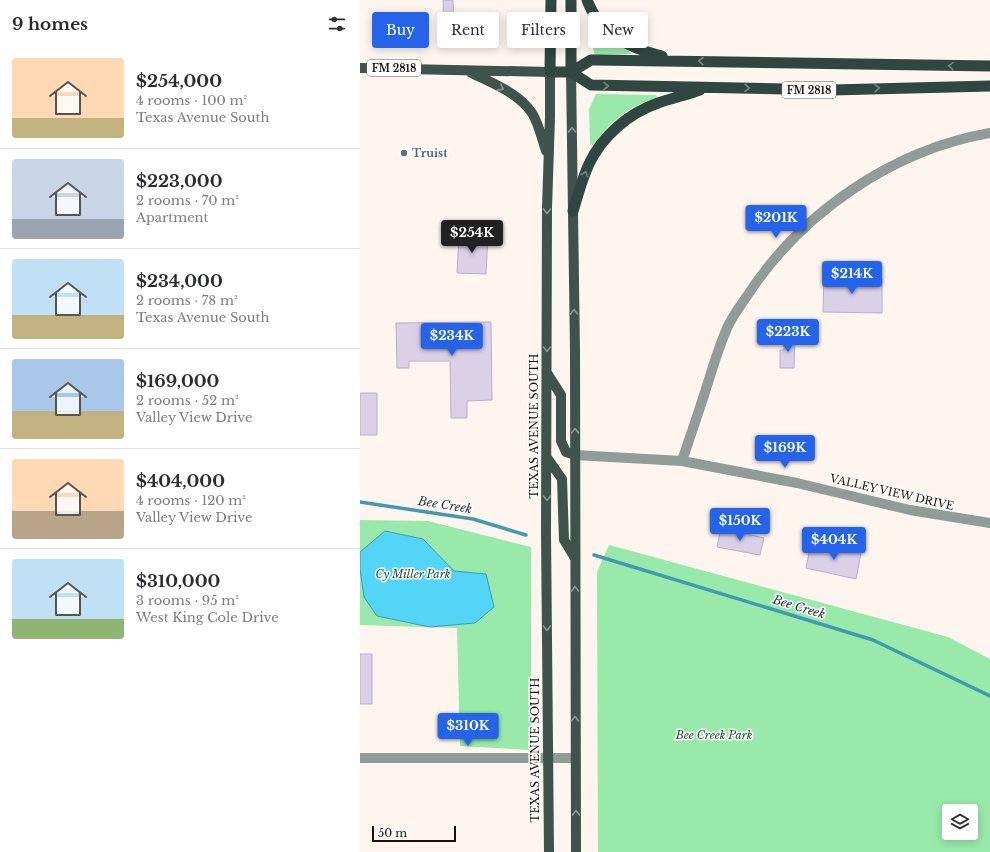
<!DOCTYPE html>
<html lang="en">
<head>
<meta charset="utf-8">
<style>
	body { margin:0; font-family:"Libre Baskerville",serif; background:#f2f2f3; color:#2b2b33; height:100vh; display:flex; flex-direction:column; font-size:15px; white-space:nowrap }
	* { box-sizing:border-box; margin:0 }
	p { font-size:13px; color:#7c7c81 }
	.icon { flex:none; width:22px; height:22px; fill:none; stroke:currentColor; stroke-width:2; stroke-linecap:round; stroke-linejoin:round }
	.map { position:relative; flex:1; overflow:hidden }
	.panel { display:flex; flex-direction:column; background:#fff; width:360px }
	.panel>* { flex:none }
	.banner { position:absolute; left:12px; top:12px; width:380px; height:36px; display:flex; gap:8px }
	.controls { position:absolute; left:582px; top:804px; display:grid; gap:8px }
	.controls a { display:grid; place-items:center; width:36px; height:36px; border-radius:4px; background:#fff; box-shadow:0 2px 10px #0003; font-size:20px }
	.scale { position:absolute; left:12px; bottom:10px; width:84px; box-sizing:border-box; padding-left:4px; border:2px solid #19120c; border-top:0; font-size:11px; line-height:14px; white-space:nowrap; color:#19120c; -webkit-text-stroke:3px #fff; paint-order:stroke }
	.price { position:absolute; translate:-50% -34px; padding:0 9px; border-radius:4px; background:#2563eb; color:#fff; font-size:13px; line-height:26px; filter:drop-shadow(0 1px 2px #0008) }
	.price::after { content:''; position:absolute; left:50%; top:24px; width:12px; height:9px; margin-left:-6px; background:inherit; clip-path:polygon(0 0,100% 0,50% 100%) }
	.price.active { background:#222; color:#fff }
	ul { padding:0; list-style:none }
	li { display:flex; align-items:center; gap:12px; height:100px; padding:0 12px }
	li+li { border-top:1px solid #e1e1e2 }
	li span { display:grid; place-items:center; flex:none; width:112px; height:80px; border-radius:4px; color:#555 }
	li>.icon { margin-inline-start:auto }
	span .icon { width:48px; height:48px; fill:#fffc; stroke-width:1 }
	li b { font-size:17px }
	h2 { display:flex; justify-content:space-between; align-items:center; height:48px; padding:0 12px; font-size:17px }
	.tag { padding:0 14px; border-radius:4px; background:#fff; box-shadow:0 2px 10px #0003; font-size:14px; line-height:36px }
	.tag.active { background:#2563eb; color:#fff }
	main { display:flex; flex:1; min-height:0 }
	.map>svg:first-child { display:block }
</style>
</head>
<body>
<main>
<section class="panel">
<h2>9 homes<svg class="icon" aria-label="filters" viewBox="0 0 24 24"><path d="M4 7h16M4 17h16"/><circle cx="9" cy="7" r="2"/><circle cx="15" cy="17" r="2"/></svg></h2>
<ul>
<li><span style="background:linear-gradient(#ffd9b3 75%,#c2b280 0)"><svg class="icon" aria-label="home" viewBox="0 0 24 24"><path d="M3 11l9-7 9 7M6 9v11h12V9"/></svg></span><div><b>$254,000</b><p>4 rooms · 100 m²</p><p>Texas Avenue South</p></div></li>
<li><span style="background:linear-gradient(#c9d6e8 75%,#9aa5b1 0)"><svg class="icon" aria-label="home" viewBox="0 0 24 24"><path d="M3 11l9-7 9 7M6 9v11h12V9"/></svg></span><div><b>$223,000</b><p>2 rooms · 70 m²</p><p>Apartment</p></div></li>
<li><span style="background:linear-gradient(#bfe0f5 70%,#c2b280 0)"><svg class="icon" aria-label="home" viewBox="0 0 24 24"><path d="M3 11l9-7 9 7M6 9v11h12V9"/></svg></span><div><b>$234,000</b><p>2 rooms · 78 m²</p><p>Texas Avenue South</p></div></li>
<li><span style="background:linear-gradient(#a9c7e8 65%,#c2b280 0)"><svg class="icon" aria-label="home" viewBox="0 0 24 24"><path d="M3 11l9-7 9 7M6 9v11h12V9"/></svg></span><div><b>$169,000</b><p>2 rooms · 52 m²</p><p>Valley View Drive</p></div></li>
<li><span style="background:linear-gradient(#ffd9b3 65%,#b9a48a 0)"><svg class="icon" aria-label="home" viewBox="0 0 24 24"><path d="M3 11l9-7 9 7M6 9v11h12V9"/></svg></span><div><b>$404,000</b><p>4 rooms · 120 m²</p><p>Valley View Drive</p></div></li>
<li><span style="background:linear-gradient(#bfe0f5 75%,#8fb573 0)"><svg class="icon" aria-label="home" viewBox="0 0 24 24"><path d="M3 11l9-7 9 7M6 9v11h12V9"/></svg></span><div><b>$310,000</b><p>3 rooms · 95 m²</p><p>West King Cole Drive</p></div></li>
</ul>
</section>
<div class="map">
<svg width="630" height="852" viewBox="0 0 630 852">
	<rect width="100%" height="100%" fill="#fef5ee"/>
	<path fill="#98e9aa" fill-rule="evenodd" d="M234 29H237L248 40 270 52 271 54 235 55C232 48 230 36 234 29Z
		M236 94 296 95 297 97C292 100 286 101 280 104 261 113 245 127 234 145H231L230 144 229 109Z
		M0 520 68 521 171 547V750L100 746 97 628 0 625Z
		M249 545 588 637 630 659V852H238L237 572ZM589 811H611V833H589Z"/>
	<path fill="#53d5f7" stroke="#429ab0" d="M25 531 63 539 94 571 126 574 134 607 115 623 70 627 17 616 4 597 0 569V552Z"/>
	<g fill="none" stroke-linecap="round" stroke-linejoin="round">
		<path stroke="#429ab0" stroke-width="3.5" d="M0 502 113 519 166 535
			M234 555 513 640 630 696"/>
	</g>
	<path fill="#dad1e8" stroke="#b9b0c7" d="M83 0H93L94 31H84Z
		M99 234 128 236 126 274 97 273Z
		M464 271 476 279H522V313L463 312Z
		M131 322 132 400 107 401V418H91L90 361H49V368H37L36 323Z
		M424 335H435L434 368H420V350H424Z
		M0 393H17V435H0Z
		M361 528 404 538 400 555 357 547Z
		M451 543 501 553 496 579 446 568Z
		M0 654H12V704H0Z"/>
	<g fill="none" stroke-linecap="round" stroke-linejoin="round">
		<path stroke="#909c98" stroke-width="10" d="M215 455 322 461 437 483 550 510 630 523
			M322 461C330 437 338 414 346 389 353 367 359 345 369 324 374 314 381 305 387 296 441 213 532 150 630 133
			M0 758H215"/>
		<path stroke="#3e534c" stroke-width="10" d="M0 68 190 72V117L187 208 186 533 189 852
			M110 72C131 83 158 92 172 113 179 124 182 139 186 151
			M211 72 215 351 216 852
			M187 373 201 395V441L206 452 215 455
			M188 459 202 479 204 540 215 558"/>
		<path stroke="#304640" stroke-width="11" d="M191 0 190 72H211L231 60H235L630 66
			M227 0C240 34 268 48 302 56
			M211 72 231 85 472 90 630 86
			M211 72V0
			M213 211C218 195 222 179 229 164 242 136 269 113 298 103 312 98 326 95 340 90"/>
	</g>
	<defs><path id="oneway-chevron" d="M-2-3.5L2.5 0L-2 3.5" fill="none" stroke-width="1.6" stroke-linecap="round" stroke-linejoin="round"/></defs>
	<g stroke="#788783">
		<use href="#oneway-chevron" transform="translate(341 61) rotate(-179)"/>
		<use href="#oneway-chevron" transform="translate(591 66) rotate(-179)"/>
		<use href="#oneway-chevron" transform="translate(246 86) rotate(1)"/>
		<use href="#oneway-chevron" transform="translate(387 88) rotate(1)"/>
		<use href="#oneway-chevron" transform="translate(517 88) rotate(-2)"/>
		<use href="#oneway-chevron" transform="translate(225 174) rotate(-71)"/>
	</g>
	<g stroke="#8b9894">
		<use href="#oneway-chevron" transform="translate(141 88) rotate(28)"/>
		<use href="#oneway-chevron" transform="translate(212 130) rotate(-91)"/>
		<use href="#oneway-chevron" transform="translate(187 211) rotate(91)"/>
		<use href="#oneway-chevron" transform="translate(214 312) rotate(-91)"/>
		<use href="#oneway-chevron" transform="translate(187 349) rotate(90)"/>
		<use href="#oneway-chevron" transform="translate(215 431) rotate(-90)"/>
		<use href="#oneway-chevron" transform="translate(187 498) rotate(91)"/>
		<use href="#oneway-chevron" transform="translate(215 589) rotate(-90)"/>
		<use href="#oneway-chevron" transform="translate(187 628) rotate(90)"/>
		<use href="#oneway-chevron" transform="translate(215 719) rotate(-90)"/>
		<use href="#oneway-chevron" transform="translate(216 813) rotate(-90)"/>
	</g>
	<circle fill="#5c6f8a" stroke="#fff" stroke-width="1.5" cx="44" cy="153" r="4"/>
	<g text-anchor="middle" stroke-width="3" stroke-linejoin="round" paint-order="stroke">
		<g fill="#fff" stroke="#5e5955" stroke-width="1">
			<rect x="7" y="60" width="54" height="16" rx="3"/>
			<rect x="422" y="82" width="54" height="16" rx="3"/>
		</g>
		<g font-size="10" font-weight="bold" fill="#19120c">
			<text x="34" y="72">FM 2818</text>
			<text x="449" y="94">FM 2818</text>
		</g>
		<g font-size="11" font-weight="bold" fill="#4e5e75" stroke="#fff" text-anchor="start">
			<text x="52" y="157">Truist</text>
		</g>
		<g font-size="11" fill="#19120c" stroke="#fff">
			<text transform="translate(174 426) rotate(-90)" y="4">TEXAS AVENUE SOUTH</text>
			<text transform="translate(532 492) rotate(13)" y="4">VALLEY VIEW DRIVE</text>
			<text transform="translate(175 750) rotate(-90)" y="4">TEXAS AVENUE SOUTH</text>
		</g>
		<g font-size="11" font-style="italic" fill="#155129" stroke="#fff">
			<text x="53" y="578">Cy Miller Park</text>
			<text x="354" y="739">Bee Creek Park</text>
		</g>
		<g font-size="12" font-style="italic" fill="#1a3036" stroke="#fff">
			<text transform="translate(85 505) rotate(9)" y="4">Bee Creek</text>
			<text transform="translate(439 607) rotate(17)" y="4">Bee Creek</text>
		</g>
	</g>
</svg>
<div class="controls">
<a><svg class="icon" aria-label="layers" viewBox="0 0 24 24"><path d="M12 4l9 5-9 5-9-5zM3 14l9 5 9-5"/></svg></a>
</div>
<div class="scale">50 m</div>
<b class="price" style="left:416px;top:239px">$201K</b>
<b class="price active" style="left:112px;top:254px">$254K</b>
<b class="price" style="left:492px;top:295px">$214K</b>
<b class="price" style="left:428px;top:353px">$223K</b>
<b class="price" style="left:92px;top:357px">$234K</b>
<b class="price" style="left:425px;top:469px">$169K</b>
<b class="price" style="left:380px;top:542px">$150K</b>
<b class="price" style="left:474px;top:561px">$404K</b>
<b class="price" style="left:108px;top:747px">$310K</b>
<div class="banner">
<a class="tag active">Buy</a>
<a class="tag">Rent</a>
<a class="tag">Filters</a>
<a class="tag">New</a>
</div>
</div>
</main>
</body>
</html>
